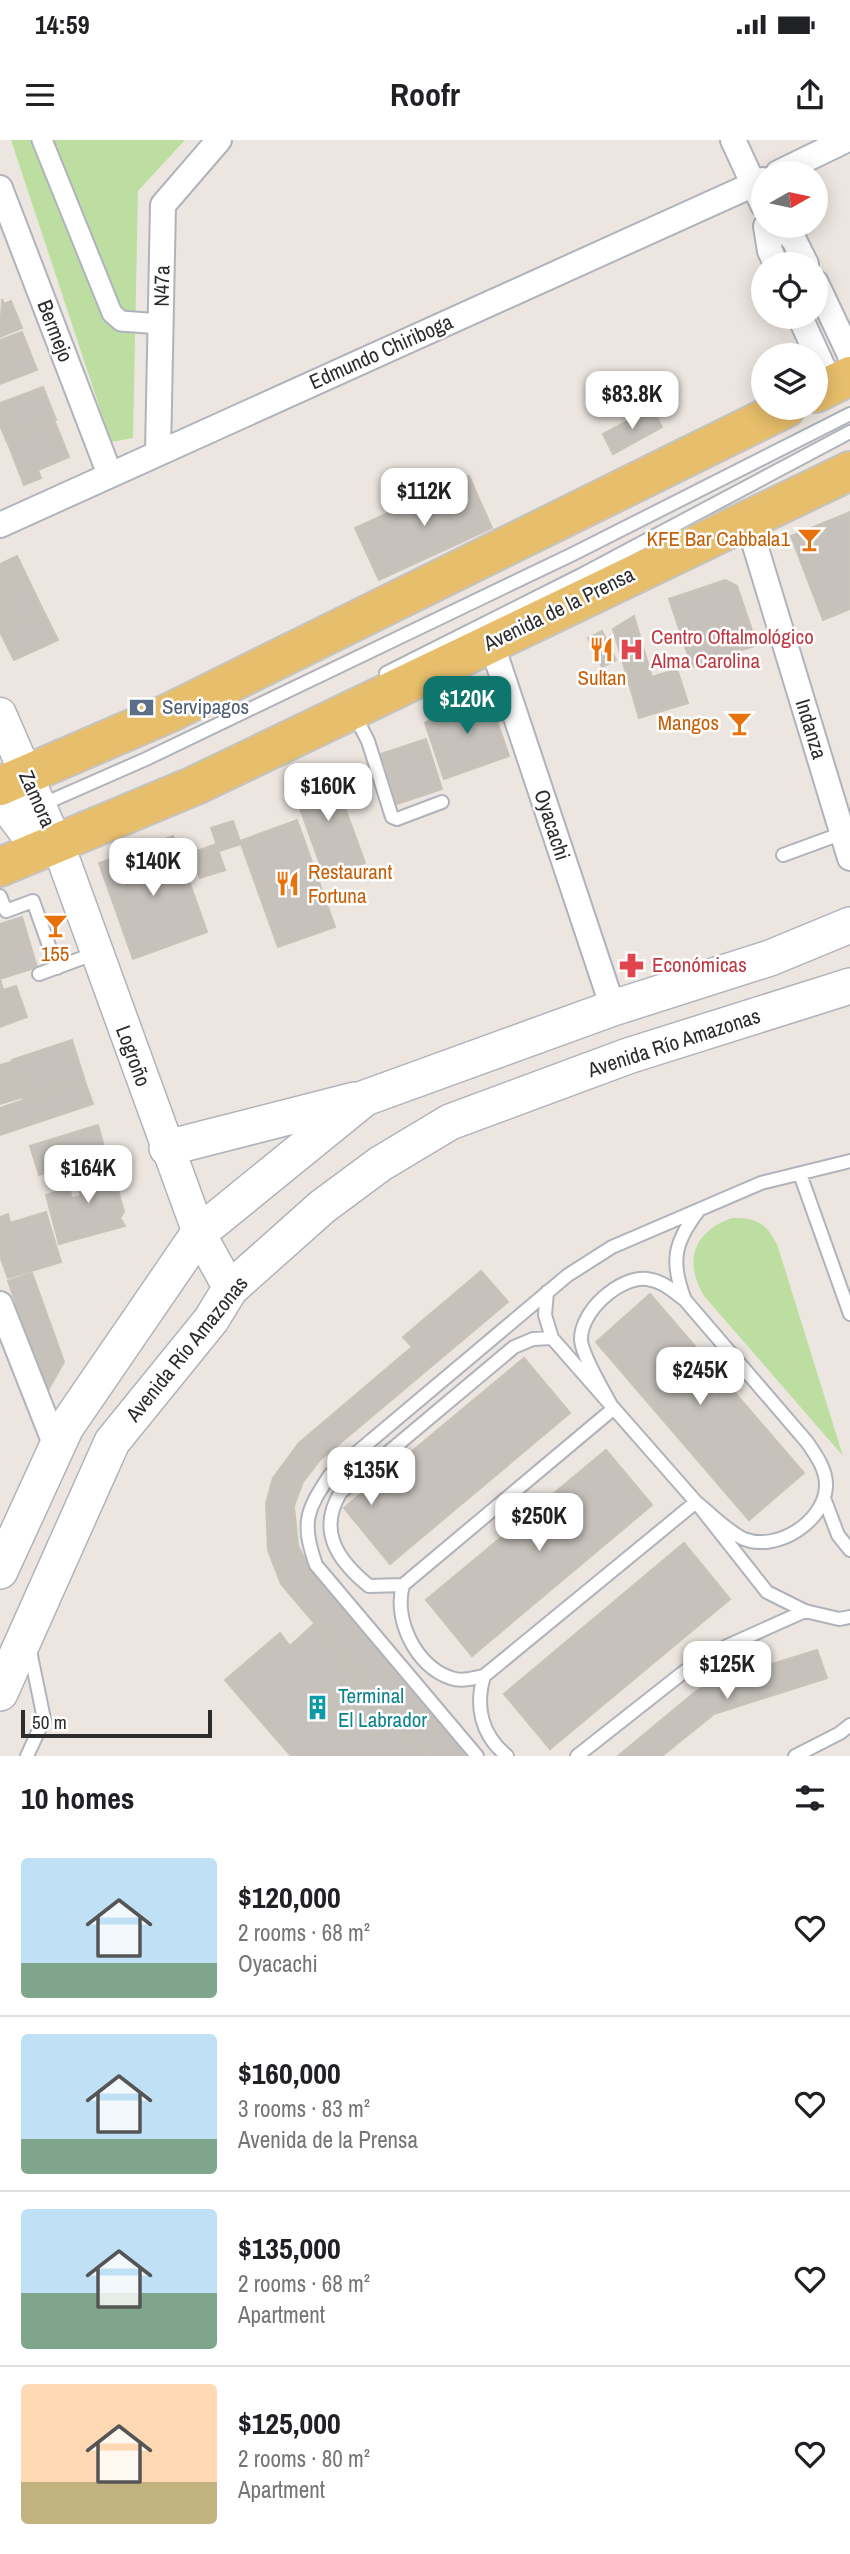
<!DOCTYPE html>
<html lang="en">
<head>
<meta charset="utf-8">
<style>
	body { margin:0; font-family:"Archivo Narrow",sans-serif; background:#f6f6f6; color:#202124; height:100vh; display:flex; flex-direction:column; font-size:26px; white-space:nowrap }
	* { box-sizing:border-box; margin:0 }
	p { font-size:23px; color:#757577 }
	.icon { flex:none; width:38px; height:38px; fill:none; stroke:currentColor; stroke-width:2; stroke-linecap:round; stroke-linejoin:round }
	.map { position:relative; height:1616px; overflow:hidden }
	.sheet { display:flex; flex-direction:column; background:#fff; flex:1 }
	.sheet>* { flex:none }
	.needle { width:46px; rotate:81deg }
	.controls { position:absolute; left:751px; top:21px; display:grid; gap:14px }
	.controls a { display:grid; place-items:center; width:77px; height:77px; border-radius:50%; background:#fff; box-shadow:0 4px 18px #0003; font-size:35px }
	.scale { position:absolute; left:21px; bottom:18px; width:191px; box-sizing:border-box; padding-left:7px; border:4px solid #2c2c2c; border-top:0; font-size:19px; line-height:24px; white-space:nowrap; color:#2c2c2c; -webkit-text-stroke:5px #fff; paint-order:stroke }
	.price { position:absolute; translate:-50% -60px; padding:0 16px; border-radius:14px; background:#fff; color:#222; font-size:23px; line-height:46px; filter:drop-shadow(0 2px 4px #0008) }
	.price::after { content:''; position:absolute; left:50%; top:42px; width:21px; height:16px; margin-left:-10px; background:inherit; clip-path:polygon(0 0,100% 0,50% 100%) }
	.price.selected { background:#0f766e; color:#fff }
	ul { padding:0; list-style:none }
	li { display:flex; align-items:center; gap:21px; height:175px; padding:0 21px }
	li+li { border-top:2px solid #e0e0e0 }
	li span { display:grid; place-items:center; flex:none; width:196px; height:140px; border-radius:7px; color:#555 }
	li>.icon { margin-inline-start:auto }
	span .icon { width:84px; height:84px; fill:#fffc; stroke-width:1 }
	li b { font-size:30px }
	h2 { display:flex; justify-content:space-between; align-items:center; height:84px; padding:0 21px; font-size:30px }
	.status { display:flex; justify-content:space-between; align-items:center; height:49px; padding:0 35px; background:#fff; direction:ltr }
	.status svg { height:19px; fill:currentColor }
	header { display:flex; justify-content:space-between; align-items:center; height:91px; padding:0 21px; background:#fff; font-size:32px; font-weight:800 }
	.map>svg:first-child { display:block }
</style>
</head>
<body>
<div class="status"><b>14:59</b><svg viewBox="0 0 49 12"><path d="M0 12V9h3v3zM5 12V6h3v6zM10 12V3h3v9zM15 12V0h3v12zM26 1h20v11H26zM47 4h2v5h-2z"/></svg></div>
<header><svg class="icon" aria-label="menu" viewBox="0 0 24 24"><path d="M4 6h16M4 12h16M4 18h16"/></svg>Roofr<svg class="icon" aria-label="share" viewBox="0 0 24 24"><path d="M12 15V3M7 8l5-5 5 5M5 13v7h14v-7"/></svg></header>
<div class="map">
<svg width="850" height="1616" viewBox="0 0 850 1616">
	<rect width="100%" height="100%" fill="#ede6e0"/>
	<path fill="#bcdfa1" d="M11 0H185L138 51 133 298 111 302Z
		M732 1078C757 1078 765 1082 777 1104L843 1316 704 1156C683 1121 694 1091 732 1078Z"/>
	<path fill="#c6c1bb" stroke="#c8c2b9" stroke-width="2" d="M2 159 4 164 11 161 22 188 0 197Z
		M22 192 37 230 0 244V200Z
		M43 247 56 280 6 300 0 285V263Z
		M652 268 662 287 613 314 603 294Z
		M55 282 69 317 38 330 41 338 24 345 7 301Z
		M469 336 492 388 379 440 355 388Z
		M850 372V469L823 480 791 396Z
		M17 416 43 470 0 492V424Z
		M725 440 737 446 757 505 692 527 669 459Z
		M43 470 58 500 14 520 0 492Z
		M634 476 652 537 677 529 688 563 639 578 613 489Z
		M602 491 616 520 602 527 588 498Z
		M483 551 488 555 509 616 444 639 425 583 475 552Z
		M426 599 442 649 397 664 381 614Z
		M331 629 365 723 325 738 291 643Z
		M297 680 335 787 278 807 240 701Z
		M233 681 241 704 219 711 211 688Z
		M173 696 207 792 133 819 99 723Z
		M216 704 225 730 200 738 191 713Z
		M22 777 37 827 0 839V784Z
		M0 839 3 850 16 846 27 877 0 887Z
		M72 900 84 938 24 958 12 920Z
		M11 922 23 957 0 964V925Z
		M84 939 93 964 0 995V968Z
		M98 985 106 1014 39 1035 30 1006Z
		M110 1020 124 1072 120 1078 125 1086 59 1104 46 1055 69 1048 72 1058 81 1056 75 1029Z
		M46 1072 61 1122 8 1138 0 1116V1077L8 1074 10 1083Z
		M481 1131 508 1162 320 1320 303 1342 294 1366 298 1406 311 1430 467 1616H427L281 1444 268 1410 266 1363 273 1338 299 1303 412 1207 403 1197Z
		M32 1133 64 1222 47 1252 8 1141Z
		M650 1154 804 1333 749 1380 596 1202Z
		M524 1218 570 1273 390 1424 344 1368Z
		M606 1310 652 1365 472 1516 426 1460Z
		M684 1403 730 1459 550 1609 504 1554Z
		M315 1483 355 1530 427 1616H291L225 1540 280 1493 290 1506Z
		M817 1510 827 1538 714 1574 662 1616H618L695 1552 713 1542Z"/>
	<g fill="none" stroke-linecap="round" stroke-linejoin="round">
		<defs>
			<path id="service" d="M386 533 581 435 850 292
				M353 572 368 601 392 677 397 679 442 662
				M39 666 146 619 573 414 850 274
				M783 715 843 693
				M0 756 6 771 33 761 57 828
				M39 834 96 813
				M800 1034 850 1174
				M547 1152 545 1175 552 1198 696 1362 767 1452 805 1471 839 1479 850 1477
				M685 1160C670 1122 674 1102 699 1070
				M552 1198 533 1199 514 1207 341 1352C317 1390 337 1420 369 1446L403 1445 613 1269C605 1253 582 1216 581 1200 580 1171 620 1136 647 1139 663 1141 673 1151 685 1160L807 1302C816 1315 827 1330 826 1347 824 1382 777 1412 744 1399 728 1392 710 1373 696 1362
				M824 1358 838 1395 850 1410
				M403 1445C393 1479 416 1527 451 1538 462 1542 473 1538 484 1536L696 1362
				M484 1536C475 1566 481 1595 507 1616
				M27 1616 44 1579 29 1506
				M477 1616 316 1425C301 1383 306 1371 330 1335L568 1135 612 1107 761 1043 850 1021
				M577 1616 685 1531 727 1506 805 1471
				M795 1616 840 1593 850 1585"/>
			<path id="pedestrian" d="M42 0 112 173 121 181 161 184"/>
			<path id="minor" d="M733 0 763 65
				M778 33 846 0
				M0 48 110 335
				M766 86 770 111 776 124
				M781 86 794 100 806 124
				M816 143 850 215
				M800 177 831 245
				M158 312 163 65 219 0
				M747 379 850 718
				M0 385 763 40
				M491 502 613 868
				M0 1164 56 1306"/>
			<path id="tertiary" d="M0 574 65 724 199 1093 230 1149
				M0 659 29 697 58 705"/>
			<path id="secondary" d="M167 1008 355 960
				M0 1431 66 1287 199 1093 365 958 613 868 770 818 850 785
				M0 1553 112 1302 211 1180 230 1149 322 1067 380 1024 450 982 628 916 850 846"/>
			<path id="primary" d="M816 253 850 236
				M0 646 171 572 786 268
				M0 727 196 645 850 331"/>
		</defs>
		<use href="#service" stroke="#b0b3bb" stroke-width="16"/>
		<use href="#pedestrian" stroke="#b0b3bb" stroke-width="23"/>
		<use href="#minor" stroke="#b0b3bb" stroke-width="28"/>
		<use href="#tertiary" stroke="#b0b3bb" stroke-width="35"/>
		<use href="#secondary" stroke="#b0b3bb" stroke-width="38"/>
		<use href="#primary" stroke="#c4c4c4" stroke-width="42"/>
		<use href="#service" stroke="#fff" stroke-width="12"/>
		<use href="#pedestrian" stroke="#fff" stroke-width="19"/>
		<use href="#minor" stroke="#fff" stroke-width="24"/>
		<use href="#tertiary" stroke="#fff" stroke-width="32"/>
		<use href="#secondary" stroke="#fff" stroke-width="35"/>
		<use href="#primary" stroke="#e7be6b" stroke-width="38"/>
	</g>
	<defs>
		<symbol id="bar-bare" viewBox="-9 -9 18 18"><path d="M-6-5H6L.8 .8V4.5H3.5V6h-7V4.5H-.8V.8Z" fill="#e8710a" stroke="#fff" stroke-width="2.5" paint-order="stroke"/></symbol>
		<symbol id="restaurant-bare" viewBox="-9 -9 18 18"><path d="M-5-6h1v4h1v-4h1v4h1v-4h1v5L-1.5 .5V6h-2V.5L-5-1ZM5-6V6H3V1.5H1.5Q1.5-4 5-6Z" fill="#e8710a" stroke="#fff" stroke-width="2.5" paint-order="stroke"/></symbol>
		<symbol id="hospital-bare" viewBox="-9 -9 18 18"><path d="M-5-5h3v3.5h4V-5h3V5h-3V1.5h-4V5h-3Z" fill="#e0444e" stroke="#fff" stroke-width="2.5" paint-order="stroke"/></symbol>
		<symbol id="bank-bare" viewBox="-9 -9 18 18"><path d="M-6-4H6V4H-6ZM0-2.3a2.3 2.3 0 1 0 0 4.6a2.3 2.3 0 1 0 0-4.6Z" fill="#5c6f8a" stroke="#fff" stroke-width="2.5" paint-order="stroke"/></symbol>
		<symbol id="pharmacy-bare" viewBox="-9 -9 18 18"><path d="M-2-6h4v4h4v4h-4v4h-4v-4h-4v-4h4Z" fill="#e0444e" stroke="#fff" stroke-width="2.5" paint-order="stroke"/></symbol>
		<symbol id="building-bare" viewBox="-9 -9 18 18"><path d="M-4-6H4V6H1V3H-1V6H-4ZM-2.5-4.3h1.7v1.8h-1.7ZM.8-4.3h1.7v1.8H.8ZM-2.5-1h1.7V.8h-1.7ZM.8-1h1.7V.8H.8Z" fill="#0f9aa8" stroke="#fff" stroke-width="2.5" paint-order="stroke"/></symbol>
	</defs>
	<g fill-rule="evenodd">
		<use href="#bar-bare" x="792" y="382" width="35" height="35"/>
		<use href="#restaurant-bare" x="584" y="492" width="35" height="35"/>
		<use href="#hospital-bare" x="614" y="492" width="35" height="35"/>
		<use href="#bank-bare" x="124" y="550" width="35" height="35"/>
		<use href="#bar-bare" x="722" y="566" width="35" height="35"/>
		<use href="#restaurant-bare" x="270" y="726" width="35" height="35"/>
		<use href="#bar-bare" x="38" y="768" width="35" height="35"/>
		<use href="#pharmacy-bare" x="614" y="808" width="35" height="35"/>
		<use href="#building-bare" x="300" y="1550" width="35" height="35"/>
	</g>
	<g text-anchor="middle" stroke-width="5" stroke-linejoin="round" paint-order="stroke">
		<g font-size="21" fill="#2c2c2c" stroke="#fff">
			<text transform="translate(162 146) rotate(-89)" y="7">N47a</text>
			<text transform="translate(55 191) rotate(69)" y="7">Bermejo</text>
			<text transform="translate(381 212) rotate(-24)" y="7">Edmundo Chiriboga</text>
			<text transform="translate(559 469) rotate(-26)" y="7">Avenida de la Prensa</text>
			<text transform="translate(811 589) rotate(73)" y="7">Indanza</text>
			<text transform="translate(37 659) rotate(66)" y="7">Zamora</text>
			<text transform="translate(552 685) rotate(72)" y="7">Oyacachi</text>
			<text transform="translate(674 903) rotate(-18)" y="7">Avenida Río Amazonas</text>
			<text transform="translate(133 916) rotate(70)" y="7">Logroño</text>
			<text transform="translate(187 1209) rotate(-51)" y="7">Avenida Río Amazonas</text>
		</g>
		<g font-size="21" fill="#c56008" stroke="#fff" text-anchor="end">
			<text x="790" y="406">KFE Bar Cabbala1</text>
			<text x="602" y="545" text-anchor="middle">Sultan</text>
			<text x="719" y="590">Mangos</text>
			<text x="308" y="739" text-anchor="start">Restaurant<tspan x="308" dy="24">Fortuna</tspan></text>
			<text x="55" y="821" text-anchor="middle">155</text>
		</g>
		<g font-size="21" fill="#be3a42" stroke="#fff" text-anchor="start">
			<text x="651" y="504">Centro Oftalmológico<tspan x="651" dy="24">Alma Carolina</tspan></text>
			<text x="652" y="832">Económicas</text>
		</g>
		<g font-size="21" fill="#4e5e75" stroke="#fff" text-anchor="start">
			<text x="162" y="574">Servipagos</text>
		</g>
		<g font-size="21" fill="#0d838f" stroke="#fff" text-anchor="start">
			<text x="338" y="1563">Terminal<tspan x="338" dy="24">El Labrador</tspan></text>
		</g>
	</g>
</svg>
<div class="controls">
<a><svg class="needle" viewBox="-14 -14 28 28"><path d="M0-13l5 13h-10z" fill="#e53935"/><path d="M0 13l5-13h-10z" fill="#757577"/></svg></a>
<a><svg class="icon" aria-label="locate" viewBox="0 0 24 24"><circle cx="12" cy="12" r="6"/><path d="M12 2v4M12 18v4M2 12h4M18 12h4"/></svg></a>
<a><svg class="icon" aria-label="layers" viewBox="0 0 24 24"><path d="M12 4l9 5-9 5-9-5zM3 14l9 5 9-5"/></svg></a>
</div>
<div class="scale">50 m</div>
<b class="price" style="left:632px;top:291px">$83.8K</b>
<b class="price" style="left:424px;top:388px">$112K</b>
<b class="price selected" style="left:467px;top:596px">$120K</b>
<b class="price" style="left:328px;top:683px">$160K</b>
<b class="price" style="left:153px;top:758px">$140K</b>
<b class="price" style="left:88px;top:1065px">$164K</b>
<b class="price" style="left:700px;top:1267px">$245K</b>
<b class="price" style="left:371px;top:1367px">$135K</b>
<b class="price" style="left:539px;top:1413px">$250K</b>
<b class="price" style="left:727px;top:1561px">$125K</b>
</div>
<section class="sheet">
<h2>10 homes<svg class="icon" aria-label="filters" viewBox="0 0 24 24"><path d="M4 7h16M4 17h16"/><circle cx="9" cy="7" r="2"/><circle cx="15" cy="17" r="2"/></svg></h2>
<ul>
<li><span style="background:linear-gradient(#bfe0f5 75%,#7fa58c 0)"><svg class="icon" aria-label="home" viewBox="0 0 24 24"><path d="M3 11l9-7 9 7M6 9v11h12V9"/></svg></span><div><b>$120,000</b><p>2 rooms · 68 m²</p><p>Oyacachi</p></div><svg class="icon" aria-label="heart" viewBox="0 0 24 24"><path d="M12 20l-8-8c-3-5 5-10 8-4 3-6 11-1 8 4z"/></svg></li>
<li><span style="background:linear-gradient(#bfe0f5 75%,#7fa58c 0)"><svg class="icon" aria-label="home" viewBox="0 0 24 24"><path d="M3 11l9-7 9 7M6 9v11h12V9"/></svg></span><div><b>$160,000</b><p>3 rooms · 83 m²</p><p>Avenida de la Prensa</p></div><svg class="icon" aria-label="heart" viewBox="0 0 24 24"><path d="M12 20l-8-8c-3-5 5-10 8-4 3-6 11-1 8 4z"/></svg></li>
<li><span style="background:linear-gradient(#bfe0f5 60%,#7fa58c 0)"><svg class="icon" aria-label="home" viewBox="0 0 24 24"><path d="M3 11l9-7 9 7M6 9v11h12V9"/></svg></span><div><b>$135,000</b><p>2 rooms · 68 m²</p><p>Apartment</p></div><svg class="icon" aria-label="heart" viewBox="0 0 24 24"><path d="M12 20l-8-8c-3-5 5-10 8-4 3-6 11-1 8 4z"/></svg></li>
<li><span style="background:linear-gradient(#ffd9b3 70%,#c2b280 0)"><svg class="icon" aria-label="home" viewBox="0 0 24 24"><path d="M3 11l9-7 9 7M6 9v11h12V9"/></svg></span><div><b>$125,000</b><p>2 rooms · 80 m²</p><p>Apartment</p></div><svg class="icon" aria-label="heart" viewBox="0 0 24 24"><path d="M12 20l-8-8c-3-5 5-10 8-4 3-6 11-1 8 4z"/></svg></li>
</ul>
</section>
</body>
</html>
